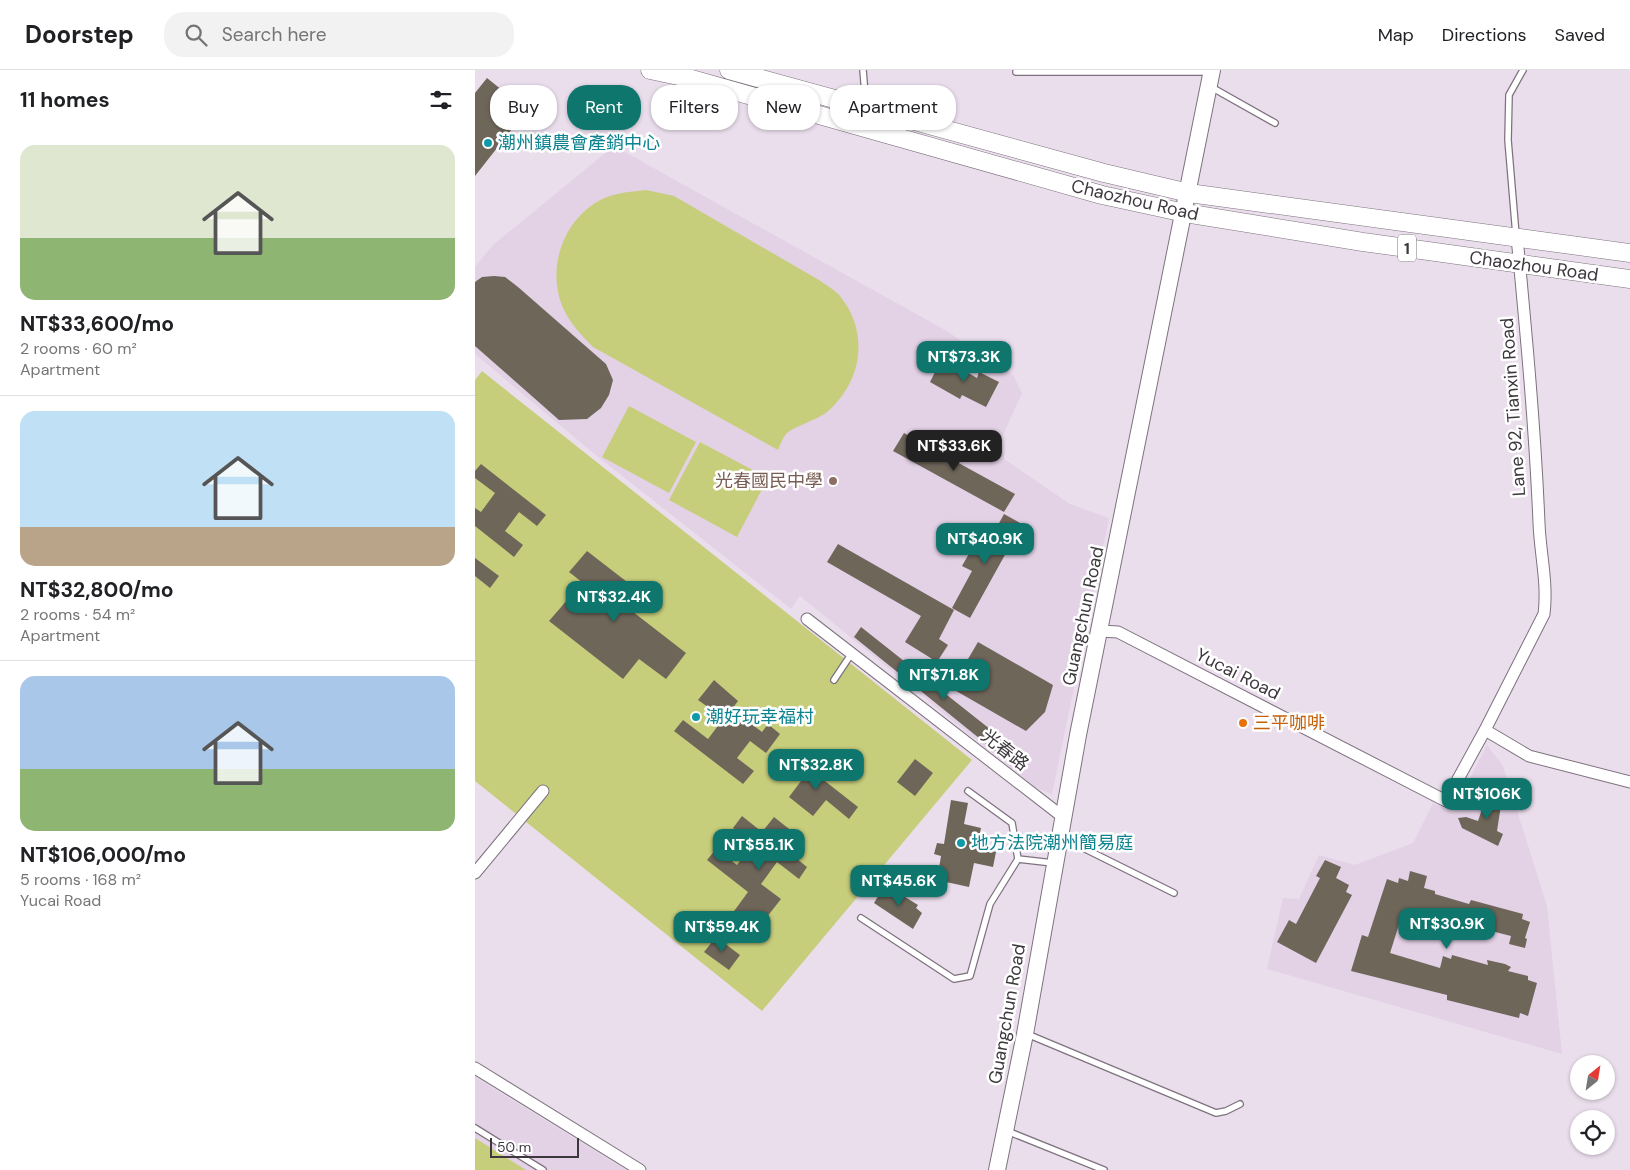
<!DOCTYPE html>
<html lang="en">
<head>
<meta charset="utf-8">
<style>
	body { margin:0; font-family:"DM Sans","Noto Sans TC",sans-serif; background:#f2f2f2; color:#202124; height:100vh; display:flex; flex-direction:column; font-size:19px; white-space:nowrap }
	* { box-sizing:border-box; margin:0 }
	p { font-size:16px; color:#757577 }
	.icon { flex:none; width:28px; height:28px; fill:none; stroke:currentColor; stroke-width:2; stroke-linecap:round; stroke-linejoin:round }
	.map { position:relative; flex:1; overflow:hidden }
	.drawer { display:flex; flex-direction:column; background:#fff; width:475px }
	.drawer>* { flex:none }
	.banner { position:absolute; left:15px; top:15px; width:475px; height:45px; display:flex; gap:10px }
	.needle { width:32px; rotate:30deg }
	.buttons { position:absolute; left:1095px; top:985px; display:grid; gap:10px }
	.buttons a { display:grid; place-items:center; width:45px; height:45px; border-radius:50%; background:#fff; box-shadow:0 1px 4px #0004; font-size:25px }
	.scale { position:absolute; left:15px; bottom:12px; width:89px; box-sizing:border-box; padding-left:5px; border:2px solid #3d383d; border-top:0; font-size:14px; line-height:18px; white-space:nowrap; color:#3d383d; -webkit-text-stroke:4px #fff; paint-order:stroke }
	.price { position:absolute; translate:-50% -42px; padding:0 11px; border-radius:10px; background:#0f766e; color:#fff; font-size:16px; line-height:32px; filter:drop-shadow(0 1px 2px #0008) }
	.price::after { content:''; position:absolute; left:50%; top:30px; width:15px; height:11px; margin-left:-8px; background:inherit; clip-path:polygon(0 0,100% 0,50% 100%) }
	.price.selected { background:#222; color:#fff }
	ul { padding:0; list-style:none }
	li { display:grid; align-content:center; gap:10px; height:265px; padding:0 20px }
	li+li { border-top:1px solid #e0e0e0 }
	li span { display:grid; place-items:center; height:155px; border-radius:15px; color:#555 }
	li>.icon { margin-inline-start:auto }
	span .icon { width:90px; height:90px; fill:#fffc; stroke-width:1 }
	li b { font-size:21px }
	h2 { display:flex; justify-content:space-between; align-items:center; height:60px; padding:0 20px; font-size:21px }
	.tag { padding:0 18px; border-radius:20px; background:#fff; box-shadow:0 1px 4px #0004; font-size:18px; line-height:45px }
	.tag.selected { background:#0f766e; color:#fff }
	header { display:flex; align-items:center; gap:30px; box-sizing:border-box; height:70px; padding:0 25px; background:#fff; border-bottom:1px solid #e0e0e0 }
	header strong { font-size:24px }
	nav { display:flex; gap:28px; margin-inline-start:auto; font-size:18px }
	.search { width:350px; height:45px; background:#f2f2f2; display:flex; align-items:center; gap:12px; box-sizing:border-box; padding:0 18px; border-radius:20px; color:#757577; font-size:19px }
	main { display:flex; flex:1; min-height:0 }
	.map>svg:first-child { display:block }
</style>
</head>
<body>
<header>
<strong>Doorstep</strong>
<div class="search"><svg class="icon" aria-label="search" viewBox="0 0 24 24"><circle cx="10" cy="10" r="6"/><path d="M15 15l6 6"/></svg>Search here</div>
<nav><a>Map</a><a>Directions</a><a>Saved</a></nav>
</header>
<main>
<section class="drawer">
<h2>11 homes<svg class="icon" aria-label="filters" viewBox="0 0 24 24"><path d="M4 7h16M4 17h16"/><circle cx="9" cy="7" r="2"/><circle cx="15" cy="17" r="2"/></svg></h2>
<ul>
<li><span style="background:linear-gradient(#dfe7d0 60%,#8fb573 0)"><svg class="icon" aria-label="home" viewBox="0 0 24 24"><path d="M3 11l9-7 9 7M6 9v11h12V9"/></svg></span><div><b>NT$33,600/mo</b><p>2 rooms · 60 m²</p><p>Apartment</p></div></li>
<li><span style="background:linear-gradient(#bfe0f5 75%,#b9a48a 0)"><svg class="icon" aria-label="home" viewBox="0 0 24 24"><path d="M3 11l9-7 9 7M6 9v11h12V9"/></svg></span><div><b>NT$32,800/mo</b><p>2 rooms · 54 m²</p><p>Apartment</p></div></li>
<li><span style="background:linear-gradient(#a9c7e8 60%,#8fb573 0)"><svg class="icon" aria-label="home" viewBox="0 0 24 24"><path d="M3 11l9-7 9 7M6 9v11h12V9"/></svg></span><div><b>NT$106,000/mo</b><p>5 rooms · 168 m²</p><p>Yucai Road</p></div></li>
</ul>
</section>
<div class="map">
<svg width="1155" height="1100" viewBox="0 0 1155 1100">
	<rect width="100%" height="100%" fill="#eadeec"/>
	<path fill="#e3d1e5" d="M139 76 470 260 538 305 547 323 527 367 529 389 595 434 634 448 577 724 559 717 325 526 316 539 117 382 0 284V197L18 175Z
		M1012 675 1028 696 1072 836 1087 984 792 899 808 828 824 829 844 785 880 795 938 773 958 733 978 742Z
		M0 1007 151 1100H0Z"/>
	<path fill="#c7ce7b" d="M171 120 199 126 344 210C351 215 360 220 365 226 395 263 387 312 352 342 342 350 320 356 312 363 308 367 305 375 303 380L118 277C106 265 95 253 88 238 72 201 86 155 120 133 135 123 154 122 171 120Z
		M7 301 497 690 287 941 0 711V310Z
		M154 336 221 372 194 423 127 387Z
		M225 372 293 408 262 467 194 430Z
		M0 1068 51 1100H0Z"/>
	<path fill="#6f665a" d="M12 8 52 40 0 106V23Z
		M19 206 30 207 43 217 131 294 138 310 134 325 126 338 112 349 84 350 0 276V212L7 207Z
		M467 288 502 308 504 302 524 312 511 337 487 325 485 329 455 312Z
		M429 363 540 424 529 442 418 381Z
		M6 394 71 445 62 456 44 442 30 461 48 475 39 487 0 456V438L6 442 20 423 0 408V401Z
		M529 444 547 454 495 548 477 538 497 501 487 496 500 473 510 479Z
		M363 474 479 540 464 569 473 575 462 592 430 572 446 546 352 492Z
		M112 481 165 522 153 538 211 583 191 609 164 589 148 609 74 551 93 529 103 537 117 520 94 502Z
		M0 488 24 506 15 518 0 506Z
		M386 557 554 690 546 702 379 567Z
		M503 572 578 615 570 642 551 661 476 618Z
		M239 610 263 631 257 639 287 662 293 654 305 664 291 683 275 671 262 688 279 701 268 714 199 661 208 650 233 669 245 653 236 646 240 642 223 630Z
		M318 686 383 737 374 749 351 730 338 746 314 727 326 711 309 698Z
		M440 689 458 703 440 726 422 712Z
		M1014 719 1032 729 1026 735 1022 761 1028 764 1023 776 987 758 983 748 991 747 1003 751Z
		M476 730 493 733 489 754 506 758 502 776 521 782 518 797 499 793 494 817 462 810 466 786 459 784 462 773 469 774Z
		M267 746 287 762 299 747 323 766 312 781 332 797 324 809 302 792 286 814 306 829 288 852 293 855 282 869 254 848 273 822 232 790 241 779 262 795 278 773 258 758Z
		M850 790 866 797 861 808 874 815 871 822 877 825 841 893 802 872 814 850 821 854 845 808 841 806Z
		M935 801 952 806 949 818 960 821V824L994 834 996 830 1048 844 1047 849 1055 852 1050 868 1052 869 1050 878 1034 874 1036 866 929 839 915 883 965 898 968 886 976 889 977 885 1013 895 1012 890 1030 894 1036 897 1033 901 1053 906V910L1062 913 1053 946 1045 943 1044 948 972 930V925L876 901 887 865 893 867 912 809 923 813 924 808 933 811Z
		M408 818 416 823 417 819 443 835 441 838 447 843 438 859 399 833Z
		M241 867 265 885 254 900 229 882Z"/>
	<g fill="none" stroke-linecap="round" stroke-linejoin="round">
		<defs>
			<path id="lane" d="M388 0 391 36
				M541 2H735
				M736 17 800 53
				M1041 165 1033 70 1034 25 1048 0
				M359 610 377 583
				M586 767 699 823
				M543 789 578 793
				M386 848 479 909 495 906 515 834 543 789 537 753 493 721
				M552 964 741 1043 751 1041 765 1034
				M0 1058 68 1100
				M532 1061 629 1100"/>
			<path id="street" d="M332 549 588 747
				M625 561 643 562 971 731 1010 660 1069 544C1073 513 1065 483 1064 453 1060 357 1051 262 1042 167
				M1010 660 1054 686 1155 712
				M0 803 68 721
				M0 998 165 1100"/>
			<path id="secondary" d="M522 1100 550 964 603 665 737 0"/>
			<path id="primary" d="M175 0 213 8 627 125 710 143 888 172 1155 209
				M254 0 629 103 714 123 1155 183"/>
		</defs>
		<use href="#lane" stroke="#7d727e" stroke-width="8"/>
		<use href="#street" stroke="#7d727e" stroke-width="13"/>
		<use href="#secondary" stroke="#7d727e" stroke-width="18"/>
		<use href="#primary" stroke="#7d727e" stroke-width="19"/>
		<use href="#lane" stroke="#fff" stroke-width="5.5"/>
		<use href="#street" stroke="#fff" stroke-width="11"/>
		<use href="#secondary" stroke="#fff" stroke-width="16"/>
		<use href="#primary" stroke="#fff" stroke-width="18"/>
	</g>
	<g fill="#0f9aa8" stroke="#fff" stroke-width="2">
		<circle cx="13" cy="73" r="5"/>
		<circle cx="221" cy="647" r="5"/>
		<circle cx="486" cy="773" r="5"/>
	</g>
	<circle fill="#8d6e63" stroke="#fff" stroke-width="2" cx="358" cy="411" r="5"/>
	<circle fill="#e8710a" stroke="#fff" stroke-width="2" cx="768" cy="653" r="5"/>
	<g text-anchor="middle" stroke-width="5" stroke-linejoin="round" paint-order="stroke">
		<rect fill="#fff" stroke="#777477" stroke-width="1" x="923" y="164.5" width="18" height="27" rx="4"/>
		<g font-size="16" font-weight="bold" fill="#3d383d">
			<text x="932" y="184">1</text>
		</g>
		<g font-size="18" fill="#0d838f" stroke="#fff" text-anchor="start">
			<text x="23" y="79">潮州鎮農會產銷中心</text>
			<text x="231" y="653">潮好玩幸福村</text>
			<text x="496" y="779">地方法院潮州簡易庭</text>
		</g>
		<g font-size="18" fill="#3d383d" stroke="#fff">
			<text transform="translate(660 130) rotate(13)" y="6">Chaozhou Road</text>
			<text transform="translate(1059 196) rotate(8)" y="6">Chaozhou Road</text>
			<text transform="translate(1038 337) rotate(-94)" y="6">Lane 92, Tianxin Road</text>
			<text transform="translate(608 546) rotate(-78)" y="6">Guangchun Road</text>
			<text transform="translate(763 604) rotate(27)" y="6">Yucai Road</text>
			<text transform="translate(530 680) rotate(38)" y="6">光春路</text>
			<text transform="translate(532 944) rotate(-80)" y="6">Guangchun Road</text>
		</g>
		<g font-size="18" fill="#785e54" stroke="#fff" text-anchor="end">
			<text x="348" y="417">光春國民中學</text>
		</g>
		<g font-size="18" fill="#c56008" stroke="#fff" text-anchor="start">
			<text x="778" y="659">三平咖啡</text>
		</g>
	</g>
</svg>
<div class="buttons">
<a><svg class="needle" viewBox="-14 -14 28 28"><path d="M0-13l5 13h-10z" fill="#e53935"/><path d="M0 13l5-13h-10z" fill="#757577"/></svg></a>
<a><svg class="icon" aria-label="locate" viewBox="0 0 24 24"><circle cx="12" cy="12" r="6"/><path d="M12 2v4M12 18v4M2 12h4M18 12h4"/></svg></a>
</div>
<div class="scale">50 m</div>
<b class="price" style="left:489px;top:313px">NT$73.3K</b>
<b class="price selected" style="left:479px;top:402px">NT$33.6K</b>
<b class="price" style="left:510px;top:495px">NT$40.9K</b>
<b class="price" style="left:139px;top:553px">NT$32.4K</b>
<b class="price" style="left:469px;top:631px">NT$71.8K</b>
<b class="price" style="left:341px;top:721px">NT$32.8K</b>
<b class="price" style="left:1012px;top:750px">NT$106K</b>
<b class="price" style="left:284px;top:801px">NT$55.1K</b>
<b class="price" style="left:424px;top:837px">NT$45.6K</b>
<b class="price" style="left:972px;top:880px">NT$30.9K</b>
<b class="price" style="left:247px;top:883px">NT$59.4K</b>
<div class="banner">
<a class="tag">Buy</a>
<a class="tag selected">Rent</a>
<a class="tag">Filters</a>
<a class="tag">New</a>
<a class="tag">Apartment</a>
</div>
</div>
</main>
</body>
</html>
